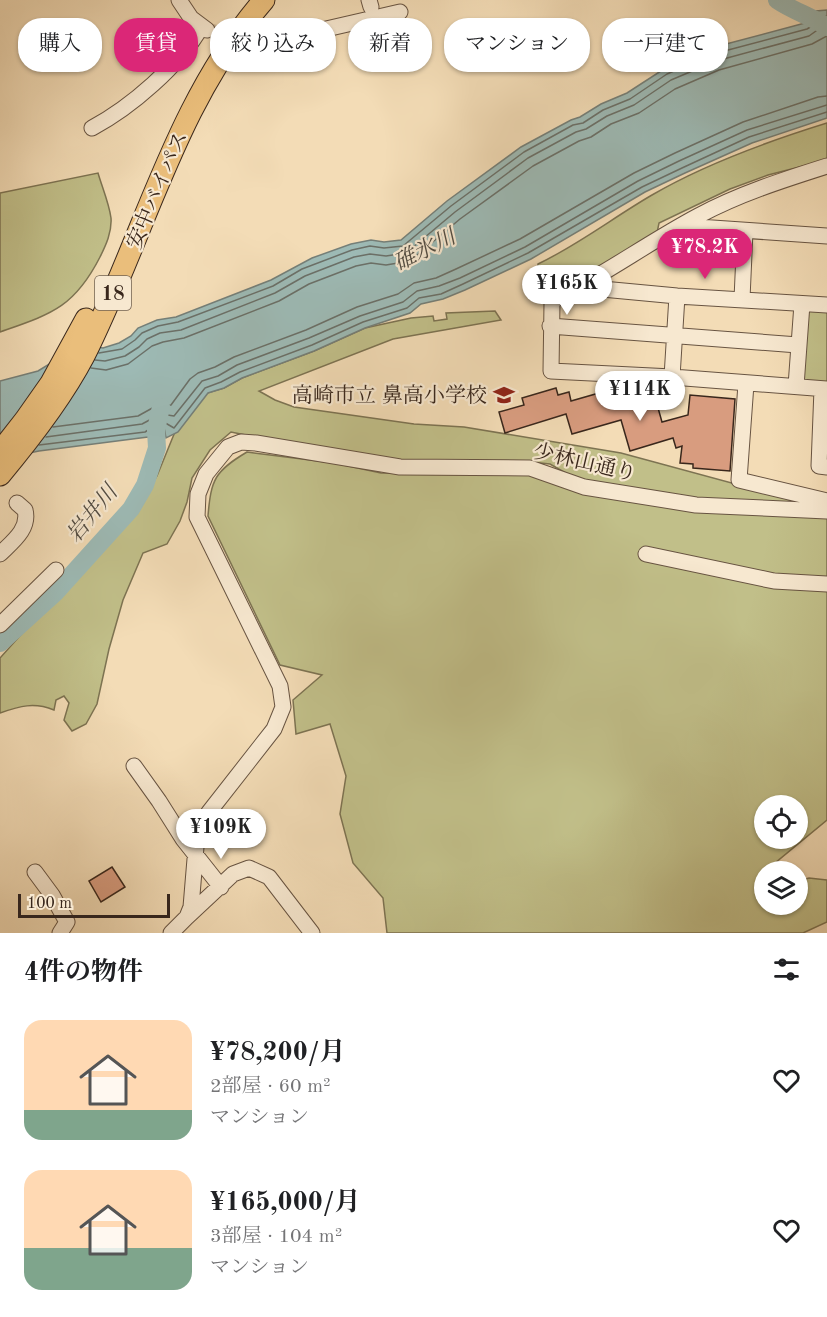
<!DOCTYPE html>
<html lang="ja">
<head>
<meta charset="utf-8">
<style>
	body { margin:0; font-family:"Old Standard TT","Noto Serif JP",serif; background:#f6f6f6; color:#202124; height:100vh; display:flex; flex-direction:column; font-size:22px; white-space:nowrap }
	* { box-sizing:border-box; margin:0 }
	p { font-size:20px; color:#757577 }
	.icon { flex:none; width:33px; height:33px; fill:none; stroke:currentColor; stroke-width:2; stroke-linecap:round; stroke-linejoin:round }
	.map { position:relative; height:933px; overflow:hidden }
	.sheet { display:flex; flex-direction:column; background:#fff; flex:1 }
	.sheet>* { flex:none }
	.guide { position:absolute; left:18px; top:18px; width:792px; height:54px; display:flex; gap:12px }
	.fabs { position:absolute; left:754px; top:795px; display:grid; gap:12px }
	.fabs a { display:grid; place-items:center; width:54px; height:54px; border-radius:50%; background:#fff; box-shadow:0 2px 4px #0004; font-size:30px }
	.scale { position:absolute; left:18px; bottom:15px; width:152px; box-sizing:border-box; padding-left:6px; border:3px solid #39271c; border-top:0; font-size:16px; line-height:21px; white-space:nowrap; color:#39271c; -webkit-text-stroke:4px #f7e8d0; paint-order:stroke }
	.price { position:absolute; translate:-50% -51px; padding:0 14px; border-radius:21px; background:#fff; color:#222; font-size:20px; line-height:39px; filter:drop-shadow(0 2px 3px #0008) }
	.price::after { content:''; position:absolute; left:50%; top:36px; width:18px; height:14px; margin-left:-9px; background:inherit; clip-path:polygon(0 0,100% 0,50% 100%) }
	.price.current { background:#db2777; color:#fff }
	ul { padding:0; list-style:none }
	li { display:flex; align-items:center; gap:18px; height:150px; padding:0 24px }
	li span { display:grid; place-items:center; flex:none; width:168px; height:120px; border-radius:18px; color:#555 }
	li>.icon { margin-inline-start:auto }
	span .icon { width:72px; height:72px; fill:#fffc; stroke-width:1 }
	li b { font-size:26px }
	h2 { display:flex; justify-content:space-between; align-items:center; height:72px; padding:0 24px; font-size:26px }
	.pill { padding:0 21px; border-radius:24px; background:#fff; box-shadow:0 2px 4px #0004; font-size:21px; line-height:54px }
	.pill.current { background:#db2777; color:#fff }
	.map>svg:first-child { display:block }
</style>
</head>
<body>
<div class="map">
<svg width="827" height="933" viewBox="0 0 827 933">
	<rect width="100%" height="100%" fill="#f3dcb6"/>
	<filter id="stains"><feTurbulence type="fractalNoise" baseFrequency=".00333" numOctaves="4"/><feColorMatrix values="0 0 0 0 .2 0 0 0 0 .09 0 0 0 0 .02 0 0 0 .5 -.17"/></filter>
	<radialGradient id="worn" r=".72"><stop offset=".6" stop-color="#630" stop-opacity="0"/><stop offset="1" stop-color="#630" stop-opacity=".3"/></radialGradient>
	<path fill="#c1bf89" stroke="#7d7352" stroke-width="1.5" fill-rule="evenodd" d="M827 123V160L768 175 730 189 659 223 657 233 554 297 544 294 537 279 538 264C578 245 614 217 652 195 705 164 769 141 827 123Z
		M98 173C102 187 109 203 111 218 112 232 106 245 100 257 74 308 51 314 0 332V193Z
		M811 309 827 310V385L806 382 803 379 807 314Z
		M495 311 501 320 393 339 259 391 275 400 294 407 414 424 464 427 621 453 820 507 703 501 578 480 550 464 531 462H398L338 454 231 432 210 450 192 478 187 502 180 521 167 544 143 553 123 600 109 649 97 704 86 724 72 731 64 720 69 703 64 696 56 700 54 710C34 702 20 706 0 713V658L77 572 128 521 157 476 179 422 207 393 224 388 242 378 314 351 365 328 411 318 433 316 434 321 447 319 446 313Z
		M247 452 334 463 381 473 527 474 827 518V820L763 873 765 876V904H798V881L809 878 827 880V922L803 933H387L383 898 353 863 340 814 346 776 330 724 296 734 293 700 322 675 280 665 208 516C211 479 215 471 247 452ZM765 806H798V838H765Z"/>
	<path fill="#9dbab5" stroke="#757f78" stroke-width="1.5" d="M827 10V118L752 143 685 173 645 192 531 259 465 290 443 299 421 304 410 313 365 328 314 351 242 378 224 388 208 393 178 432 166 438 164 427 148 437 39 451 0 459V381L38 371 82 344 103 348 119 343 131 336 138 328 157 320 176 317 271 280 312 258 351 244 371 240 384 242 401 240 447 201 521 147 571 120 580 117 601 104 627 93 664 69 711 48 805 23 814 18 816 11Z"/>
	<g fill="none" stroke-linecap="round" stroke-linejoin="round">
		<path stroke="#6b7068" stroke-width="1.5" d="M99 353 122 349 135 340 142 333 158 326 178 322 273 286 302 269 352 250 370 246 384 248 403 246 451 206 524 152 573 125 583 123 603 110 630 99 667 74 713 54 807 29 817 23 821 17 827 16
			M95 360 105 361 125 356 139 347 147 339 160 333 181 330 275 293 305 276 354 257 370 254 386 256 406 253 455 212 528 158 576 132 586 129 607 116 634 105 671 80 716 61 809 36 827 23
			M91 368 106 370 128 364 152 346 163 342 184 338 279 301 309 284 356 266 371 263 386 265 410 261 460 219 533 166 579 141 591 137 611 124 639 113 675 89 719 70 812 44 827 36
			M53 427 138 416 156 406 171 405 190 379 198 373 215 367 234 357 306 330 357 307 398 294 414 283 436 278 456 269 520 239 634 173 675 153 743 122 818 97 827 96
			M46 437 142 424 161 414 174 416 202 381 218 376 237 365 309 338 360 316 403 302 417 291 439 286 460 278 525 247 638 181 679 161 747 130 827 105
			M39 445 145 432 162 421 174 428 205 388 221 382 240 372 312 345 363 322 407 308 419 298 441 294 463 284 528 253 642 187 682 168 749 137 827 112"/>
		<path stroke="#9dbab5" stroke-width="18" d="M777 0C793 11 811 16 827 27
			M0 643 56 592 131 509 145 485 157 448 156 430 161 407"/>
	</g>
	<path fill="#d89c7f" stroke="#39271c" stroke-width="1.5" d="M556 388 558 395 569 392 571 401 606 391 609 402 653 390 662 422 688 415 690 395 735 399 730 471 693 468V464L680 463 682 446 676 448 673 438 630 451 621 420 572 434 566 414 505 433 499 412 524 405 522 398Z
		M112 867 125 887 101 902 89 881Z"/>
	<g fill="none" stroke-linecap="round" stroke-linejoin="round">
		<path stroke="#ceb897" stroke-width="15" stroke-dasharray="15 8" stroke-linecap="butt" d="M207 30 244 40"/>
		<defs>
			<path id="minor" d="M179 0 191 18 207 30
				M369 0 371 7
				M249 42 274 41 400 12
				M92 128C131 107 179 66 201 27
				M827 166C783 180 739 194 698 216 649 242 604 275 554 300L552 303 551 371 672 377 827 389
				M689 221 698 227 827 236
				M581 287 677 296 827 305
				M742 299 745 231
				M550 326 798 345
				M672 377 677 296
				M746 384 739 480 827 501
				M796 386 802 304
				M822 389 819 466 827 467
				M0 554C12 542 30 529 25 510L17 503
				M646 554 774 581 827 584
				M0 625 56 570
				M134 766 159 801 183 839 221 887
				M35 872 52 895 67 922 60 933
				M187 917 233 874 249 868 269 877 312 933
				M171 933 187 917 191 907 197 835 209 812 274 729 283 707 280 686 197 517 198 494 206 474 228 447 241 442 256 443 400 467 530 468 584 487 696 505 827 511"/>
			<path id="highway" d="M0 452 25 420 51 383 86 319
				M0 475C31 438 62 398 84 356 144 237 175 103 264 0"/>
		</defs>
		<use href="#minor" stroke="#685442" stroke-width="17"/>
		<use href="#highway" stroke="#39271c" stroke-width="23"/>
		<use href="#minor" stroke="#f7e8d0" stroke-width="15"/>
		<use href="#highway" stroke="#eabe7b" stroke-width="21"/>
	</g>
	<defs>
		<symbol id="school-bare" viewBox="-9 -9 18 18"><path d="M0-5L7-2L0 1L-7-2ZM-4 1L0 2.5L4 1V4Q0 6-4 4Z" fill="#8f2418" stroke="#f7e8d0" stroke-width="2.5" paint-order="stroke"/></symbol>
	</defs>
	<g fill-rule="evenodd">
		<use href="#school-bare" x="489" y="380" width="30" height="30"/>
	</g>
	<g text-anchor="middle" stroke-width="4.5" stroke-linejoin="round" paint-order="stroke">
		<rect fill="#f7e8d0" stroke="#726152" stroke-width="1.5" x="95" y="276" width="36" height="34" rx="4.5"/>
		<g font-size="20" font-weight="bold" fill="#39271c">
			<text x="113" y="300">18</text>
		</g>
		<g font-size="21" fill="#39271c" stroke="#f7e8d0">
			<text transform="translate(157 190) rotate(-67)" y="7">安中バイパス</text>
			<text transform="translate(585 462) rotate(13)" y="7">少林山通り</text>
		</g>
		<g font-size="21" fill="#39271c" stroke="#f7e8d0" text-anchor="end">
			<text x="487" y="402">高崎市立 鼻高小学校</text>
		</g>
		<g font-size="22" font-style="italic" fill="#524c42" stroke="#f7e8d0">
			<text transform="translate(424 249) rotate(-27)" y="8">碓氷川</text>
			<text transform="translate(91 513) rotate(-51)" y="8">岩井川</text>
		</g>
	</g>
	<rect width="100%" height="100%" filter="url(#stains)"/>
	<rect width="100%" height="100%" fill="url(#worn)"/>
</svg>
<div class="fabs">
<a><svg class="icon" aria-label="locate" viewBox="0 0 24 24"><circle cx="12" cy="12" r="6"/><path d="M12 2v4M12 18v4M2 12h4M18 12h4"/></svg></a>
<a><svg class="icon" aria-label="layers" viewBox="0 0 24 24"><path d="M12 4l9 5-9 5-9-5zM3 14l9 5 9-5"/></svg></a>
</div>
<div class="scale">100 m</div>
<b class="price current" style="left:705px;top:280px">¥78.2K</b>
<b class="price" style="left:567px;top:316px">¥165K</b>
<b class="price" style="left:640px;top:422px">¥114K</b>
<b class="price" style="left:221px;top:860px">¥109K</b>
<div class="guide">
<a class="pill">購入</a>
<a class="pill current">賃貸</a>
<a class="pill">絞り込み</a>
<a class="pill">新着</a>
<a class="pill">マンション</a>
<a class="pill">一戸建て</a>
</div>
</div>
<section class="sheet">
<h2>4件の物件<svg class="icon" aria-label="filters" viewBox="0 0 24 24"><path d="M4 7h16M4 17h16"/><circle cx="9" cy="7" r="2"/><circle cx="15" cy="17" r="2"/></svg></h2>
<ul>
<li><span style="background:linear-gradient(#ffd9b3 75%,#7fa58c 0)"><svg class="icon" aria-label="home" viewBox="0 0 24 24"><path d="M3 11l9-7 9 7M6 9v11h12V9"/></svg></span><div><b>¥78,200/月</b><p>2部屋 · 60 m²</p><p>マンション</p></div><svg class="icon" aria-label="heart" viewBox="0 0 24 24"><path d="M12 20l-8-8c-3-5 5-10 8-4 3-6 11-1 8 4z"/></svg></li>
<li><span style="background:linear-gradient(#ffd9b3 65%,#7fa58c 0)"><svg class="icon" aria-label="home" viewBox="0 0 24 24"><path d="M3 11l9-7 9 7M6 9v11h12V9"/></svg></span><div><b>¥165,000/月</b><p>3部屋 · 104 m²</p><p>マンション</p></div><svg class="icon" aria-label="heart" viewBox="0 0 24 24"><path d="M12 20l-8-8c-3-5 5-10 8-4 3-6 11-1 8 4z"/></svg></li>
</ul>
</section>
</body>
</html>
